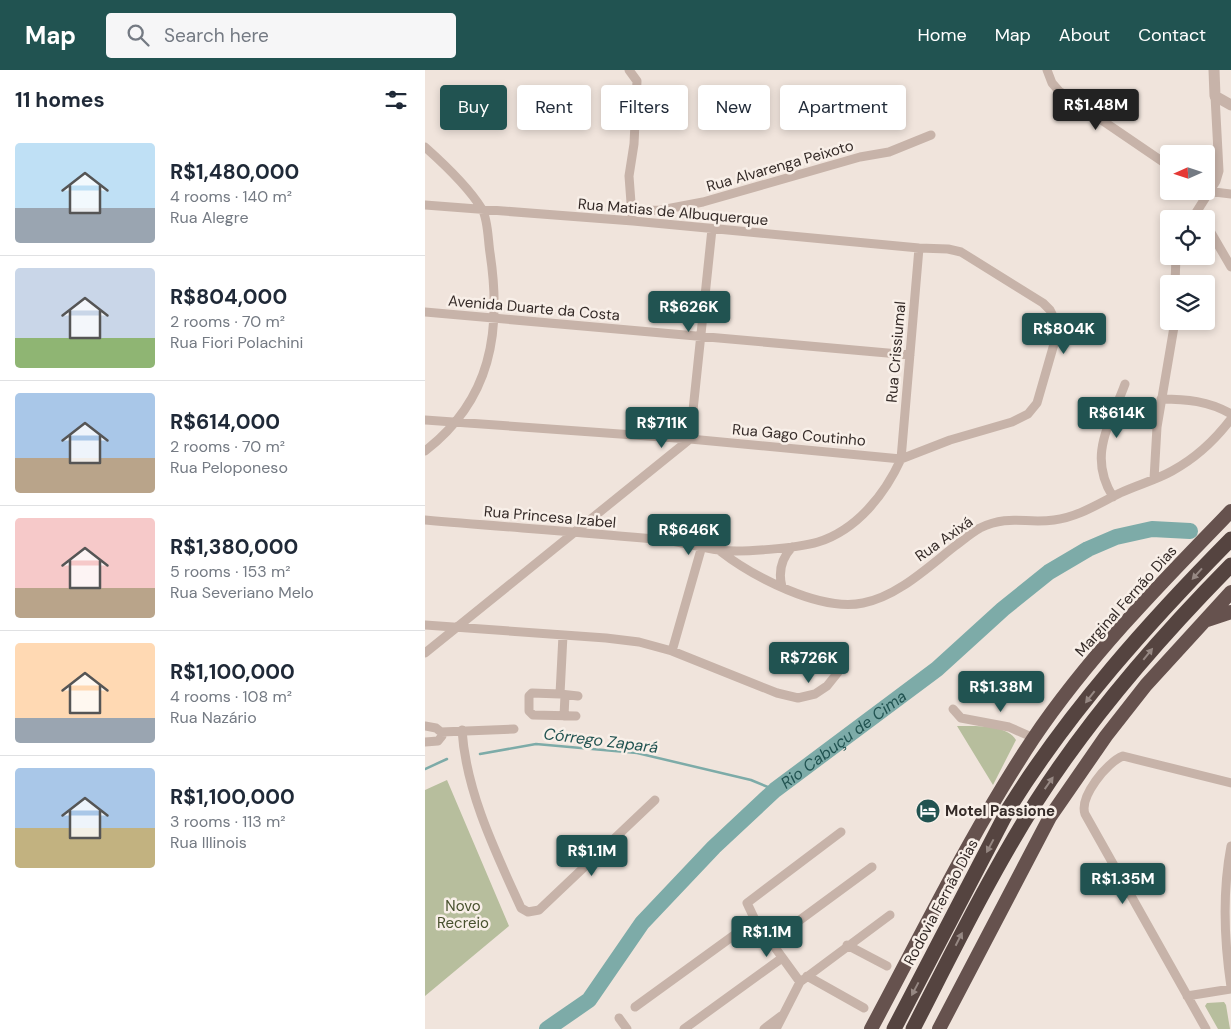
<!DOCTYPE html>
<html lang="en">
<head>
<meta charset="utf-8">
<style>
	body { margin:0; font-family:"DM Sans",sans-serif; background:#f6f6f7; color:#1f2937; height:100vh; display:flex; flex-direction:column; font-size:19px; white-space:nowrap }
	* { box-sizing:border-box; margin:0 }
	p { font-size:16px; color:#747a83 }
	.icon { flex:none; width:28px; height:28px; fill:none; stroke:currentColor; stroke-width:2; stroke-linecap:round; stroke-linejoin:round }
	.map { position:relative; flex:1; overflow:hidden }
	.drawer { display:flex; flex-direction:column; background:#fff; width:425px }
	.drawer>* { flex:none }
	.guide { position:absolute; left:15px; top:15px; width:475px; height:45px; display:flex; gap:10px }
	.needle { width:32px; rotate:267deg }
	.buttons { position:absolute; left:735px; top:75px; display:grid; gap:10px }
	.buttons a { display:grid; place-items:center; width:55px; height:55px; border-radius:5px; background:#fff; box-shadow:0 2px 8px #0003; font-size:25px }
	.price { position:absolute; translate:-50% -42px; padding:0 11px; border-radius:5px; background:#215351; color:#fff; font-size:16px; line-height:32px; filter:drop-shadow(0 1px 2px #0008) }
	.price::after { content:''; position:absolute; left:50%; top:30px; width:15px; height:11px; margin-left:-8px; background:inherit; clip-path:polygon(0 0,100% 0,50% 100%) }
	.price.active { background:#222; color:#fff }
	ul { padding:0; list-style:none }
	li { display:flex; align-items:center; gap:15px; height:125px; padding:0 15px }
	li+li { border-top:1px solid #e0e1e3 }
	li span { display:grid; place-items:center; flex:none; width:140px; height:100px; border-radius:5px; color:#555 }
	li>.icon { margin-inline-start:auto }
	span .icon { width:60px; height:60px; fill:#fffc; stroke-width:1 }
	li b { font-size:21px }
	h2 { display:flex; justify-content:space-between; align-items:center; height:60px; padding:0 15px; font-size:21px }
	.tag { padding:0 18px; border-radius:5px; background:#fff; box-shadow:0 2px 8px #0003; font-size:18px; line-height:45px }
	.tag.active { background:#215351; color:#fff }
	header { display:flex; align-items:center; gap:30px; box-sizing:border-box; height:70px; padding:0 25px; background:#215351; color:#fff }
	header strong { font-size:24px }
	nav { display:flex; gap:28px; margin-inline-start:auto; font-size:18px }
	.search { width:350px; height:45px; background:#f6f6f7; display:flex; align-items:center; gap:12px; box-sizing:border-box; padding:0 18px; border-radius:5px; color:#747a83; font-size:19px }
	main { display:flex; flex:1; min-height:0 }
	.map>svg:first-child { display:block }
</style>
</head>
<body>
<header>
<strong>Map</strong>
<div class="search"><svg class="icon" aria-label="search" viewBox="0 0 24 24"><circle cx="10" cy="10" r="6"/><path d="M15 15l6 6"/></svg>Search here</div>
<nav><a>Home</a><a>Map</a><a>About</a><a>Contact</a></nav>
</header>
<main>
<section class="drawer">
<h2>11 homes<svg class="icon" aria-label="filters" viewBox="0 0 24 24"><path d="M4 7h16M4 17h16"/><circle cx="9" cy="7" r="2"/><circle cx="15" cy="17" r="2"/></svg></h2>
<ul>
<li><span style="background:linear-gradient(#bfe0f5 65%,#9aa5b1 0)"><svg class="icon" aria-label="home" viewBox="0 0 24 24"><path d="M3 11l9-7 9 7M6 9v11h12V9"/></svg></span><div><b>R$1,480,000</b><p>4 rooms · 140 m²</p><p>Rua Alegre</p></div></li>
<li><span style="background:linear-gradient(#c9d6e8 70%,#8fb573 0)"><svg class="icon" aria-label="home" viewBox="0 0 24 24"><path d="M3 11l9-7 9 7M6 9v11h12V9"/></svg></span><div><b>R$804,000</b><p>2 rooms · 70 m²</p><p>Rua Fiori Polachini</p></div></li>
<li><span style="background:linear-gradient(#a9c7e8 65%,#b9a48a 0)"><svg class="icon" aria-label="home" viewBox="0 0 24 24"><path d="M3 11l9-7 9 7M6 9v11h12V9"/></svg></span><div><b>R$614,000</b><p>2 rooms · 70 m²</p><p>Rua Peloponeso</p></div></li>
<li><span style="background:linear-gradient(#f6c9c9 70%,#b9a48a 0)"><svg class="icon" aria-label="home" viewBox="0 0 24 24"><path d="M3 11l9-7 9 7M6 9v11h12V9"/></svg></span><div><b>R$1,380,000</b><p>5 rooms · 153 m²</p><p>Rua Severiano Melo</p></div></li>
<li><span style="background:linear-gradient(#ffd9b3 75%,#9aa5b1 0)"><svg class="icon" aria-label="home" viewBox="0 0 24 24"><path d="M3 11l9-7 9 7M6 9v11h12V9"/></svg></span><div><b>R$1,100,000</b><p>4 rooms · 108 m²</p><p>Rua Nazário</p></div></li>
<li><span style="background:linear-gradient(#a9c7e8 60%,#c2b280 0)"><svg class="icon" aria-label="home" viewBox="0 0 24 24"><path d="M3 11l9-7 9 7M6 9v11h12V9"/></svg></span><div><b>R$1,100,000</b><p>3 rooms · 113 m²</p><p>Rua Illinois</p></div></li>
</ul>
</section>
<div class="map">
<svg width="806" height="959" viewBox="0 0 806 959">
	<rect width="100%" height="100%" fill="#f0e4dc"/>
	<path fill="#b7be9d" d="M532 656C549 656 582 654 591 670L568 715Z
		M22 710 84 856 0 926V720Z
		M799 932 801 935 805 959H793L780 936 782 933Z"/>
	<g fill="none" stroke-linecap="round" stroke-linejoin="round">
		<path stroke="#7daba8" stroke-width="2.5" d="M55 684 111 674 212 683 326 710 350 720
			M0 699 22 689"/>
		<path stroke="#7daba8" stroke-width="16" id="s1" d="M122 959 164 930 217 853 289 777 350 720 512 599 578 539 624 502 663 479 691 467 727 459 765 461"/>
		<path stroke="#c7b3a9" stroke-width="9" d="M204 0 212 11 209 74 204 106 207 146
			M622 0 627 13 634 21 744 96
			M0 77C18 93 44 118 57 139 63 149 63 170 65 183 77 262 66 330 0 381
			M781 121 806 124
			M0 135 208 151 494 178 523 179 536 182 618 233 625 240 630 250 632 263 629 274 612 333 603 344 587 352 525 370 476 389 265 369 0 350
			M207 141 236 140 278 132 435 87 464 82 506 65
			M767 149 791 111 794 101 790 26
			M781 154 806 197
			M750 214 751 186
			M0 242 485 285
			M736 329C761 329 784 331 806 344
			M729 409 732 357 750 251
			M688 427C662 385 685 355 700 314
			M0 450C79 457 159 462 239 470 258 472 276 478 295 480 315 483 373 478 393 472 432 460 460 424 476 389L494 178
			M295 481C327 506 395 542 438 533 473 526 503 497 530 476 538 470 546 463 555 458 584 444 600 454 629 450 653 447 673 434 695 423 712 415 731 410 747 401 771 388 790 370 806 349
			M357 517C353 502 356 489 367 477
			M0 555 181 568 214 572 247 581 352 623 373 628 390 624 402 616 414 601
			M138 565 135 624 107 623 104 626V641L108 645 151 646
			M247 581 277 476
			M0 583 265 369 287 159
			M135 624 153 626
			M528 639 536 648 584 657 609 668
			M139 646 140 625
			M0 656 11 658 16 662 89 659
			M37 660C41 722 71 783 96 838L103 842 114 840 230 730
			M0 672 13 671 17 666 16 662
			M806 776C797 823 799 870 806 917
			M345 872 447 797
			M422 875 462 896
			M382 906 439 938
			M375 912 465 845
			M762 926 806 919
			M210 937 330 850
			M194 948 202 959
			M259 959 357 888
			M339 959 356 946
			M351 959 375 912 330 850 322 833 416 762
			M781 959 660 744C654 727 682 692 698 686L806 713"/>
		<path stroke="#c7b3a9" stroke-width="11" d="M789 0 790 26 806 35"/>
		<path stroke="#66524e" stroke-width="14" d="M782 550 806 542
			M446 959C498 862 547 761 608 669 664 586 736 513 806 441
			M514 959 625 747 681 666 721 615 806 522"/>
		<path stroke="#554440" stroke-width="15" d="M469 959 584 738C645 640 725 551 806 469
			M488 959C527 883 565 805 611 732 666 646 734 568 806 495"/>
	</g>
	<defs><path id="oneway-solid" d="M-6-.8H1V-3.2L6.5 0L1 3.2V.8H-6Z" transform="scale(1.25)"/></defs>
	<g fill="#968883">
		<use href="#oneway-solid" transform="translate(772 504) rotate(132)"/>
		<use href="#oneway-solid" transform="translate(723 584) rotate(-51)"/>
		<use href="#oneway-solid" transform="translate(665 627) rotate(128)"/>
		<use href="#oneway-solid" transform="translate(624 713) rotate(-55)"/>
		<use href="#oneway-solid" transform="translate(565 776) rotate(118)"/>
		<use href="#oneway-solid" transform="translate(534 869) rotate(-63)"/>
		<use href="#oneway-solid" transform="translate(490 919) rotate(118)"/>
	</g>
	<defs>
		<symbol id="hotel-disc" viewBox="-11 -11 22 22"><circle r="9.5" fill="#215351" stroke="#f8efe8"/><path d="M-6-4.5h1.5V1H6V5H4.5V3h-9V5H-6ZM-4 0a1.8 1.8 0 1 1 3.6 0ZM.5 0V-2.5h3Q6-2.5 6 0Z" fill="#fff"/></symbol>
	</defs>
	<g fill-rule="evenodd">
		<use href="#hotel-disc" x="489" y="727" width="28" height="28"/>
	</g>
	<g text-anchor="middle" stroke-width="5" stroke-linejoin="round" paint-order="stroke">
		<g font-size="15" fill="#352b28" stroke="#f8efe8">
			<text transform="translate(355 96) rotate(-16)" y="5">Rua Alvarenga Peixoto</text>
			<text transform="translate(248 142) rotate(5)" y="5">Rua Matias de Albuquerque</text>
			<text transform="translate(109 238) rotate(5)" y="5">Avenida Duarte da Costa</text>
			<text transform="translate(471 282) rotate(-85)" y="5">Rua Crissiumal</text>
			<text transform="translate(374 365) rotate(5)" y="5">Rua Gago Coutinho</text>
			<text transform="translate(125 447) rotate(5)" y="5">Rua Princesa Izabel</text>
			<text transform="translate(519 469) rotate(-35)" y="5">Rua Axixá</text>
			<text transform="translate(701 531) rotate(-48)" y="5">Marginal Fernão Dias</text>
			<text transform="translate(516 832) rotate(-62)" y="5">Rodovia Fernão Dias</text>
		</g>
		<g font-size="15" font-weight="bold" fill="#352b28" stroke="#f8efe8" text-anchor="start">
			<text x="520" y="746">Motel Passione</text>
		</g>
		<g font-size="15" fill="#48512e" stroke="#f8efe8">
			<text x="38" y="841">Novo<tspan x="38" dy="17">Recreio</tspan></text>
		</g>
		<g font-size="16" font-style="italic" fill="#215351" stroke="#f8efe8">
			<text dy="6" stroke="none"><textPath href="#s1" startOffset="418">Rio Cabuçu de Cima</textPath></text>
			<text transform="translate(176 670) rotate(7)" y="6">Córrego Zapará</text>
		</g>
	</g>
</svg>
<div class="buttons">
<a><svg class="needle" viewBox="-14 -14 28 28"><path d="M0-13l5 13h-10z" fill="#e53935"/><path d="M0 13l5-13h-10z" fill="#747a83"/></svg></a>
<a><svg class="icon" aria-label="locate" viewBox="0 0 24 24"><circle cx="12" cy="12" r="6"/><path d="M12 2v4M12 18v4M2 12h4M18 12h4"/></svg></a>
<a><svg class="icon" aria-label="layers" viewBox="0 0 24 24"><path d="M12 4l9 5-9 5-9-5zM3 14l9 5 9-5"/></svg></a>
</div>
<b class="price active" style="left:671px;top:61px">R$1.48M</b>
<b class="price" style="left:264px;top:263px">R$626K</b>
<b class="price" style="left:639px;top:285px">R$804K</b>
<b class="price" style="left:692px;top:369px">R$614K</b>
<b class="price" style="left:237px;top:379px">R$711K</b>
<b class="price" style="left:264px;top:486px">R$646K</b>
<b class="price" style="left:384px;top:614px">R$726K</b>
<b class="price" style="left:576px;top:643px">R$1.38M</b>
<b class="price" style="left:167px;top:807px">R$1.1M</b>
<b class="price" style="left:698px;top:835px">R$1.35M</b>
<b class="price" style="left:342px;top:888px">R$1.1M</b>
<div class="guide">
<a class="tag active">Buy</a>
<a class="tag">Rent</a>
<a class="tag">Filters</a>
<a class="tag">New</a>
<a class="tag">Apartment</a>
</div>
</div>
</main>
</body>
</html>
